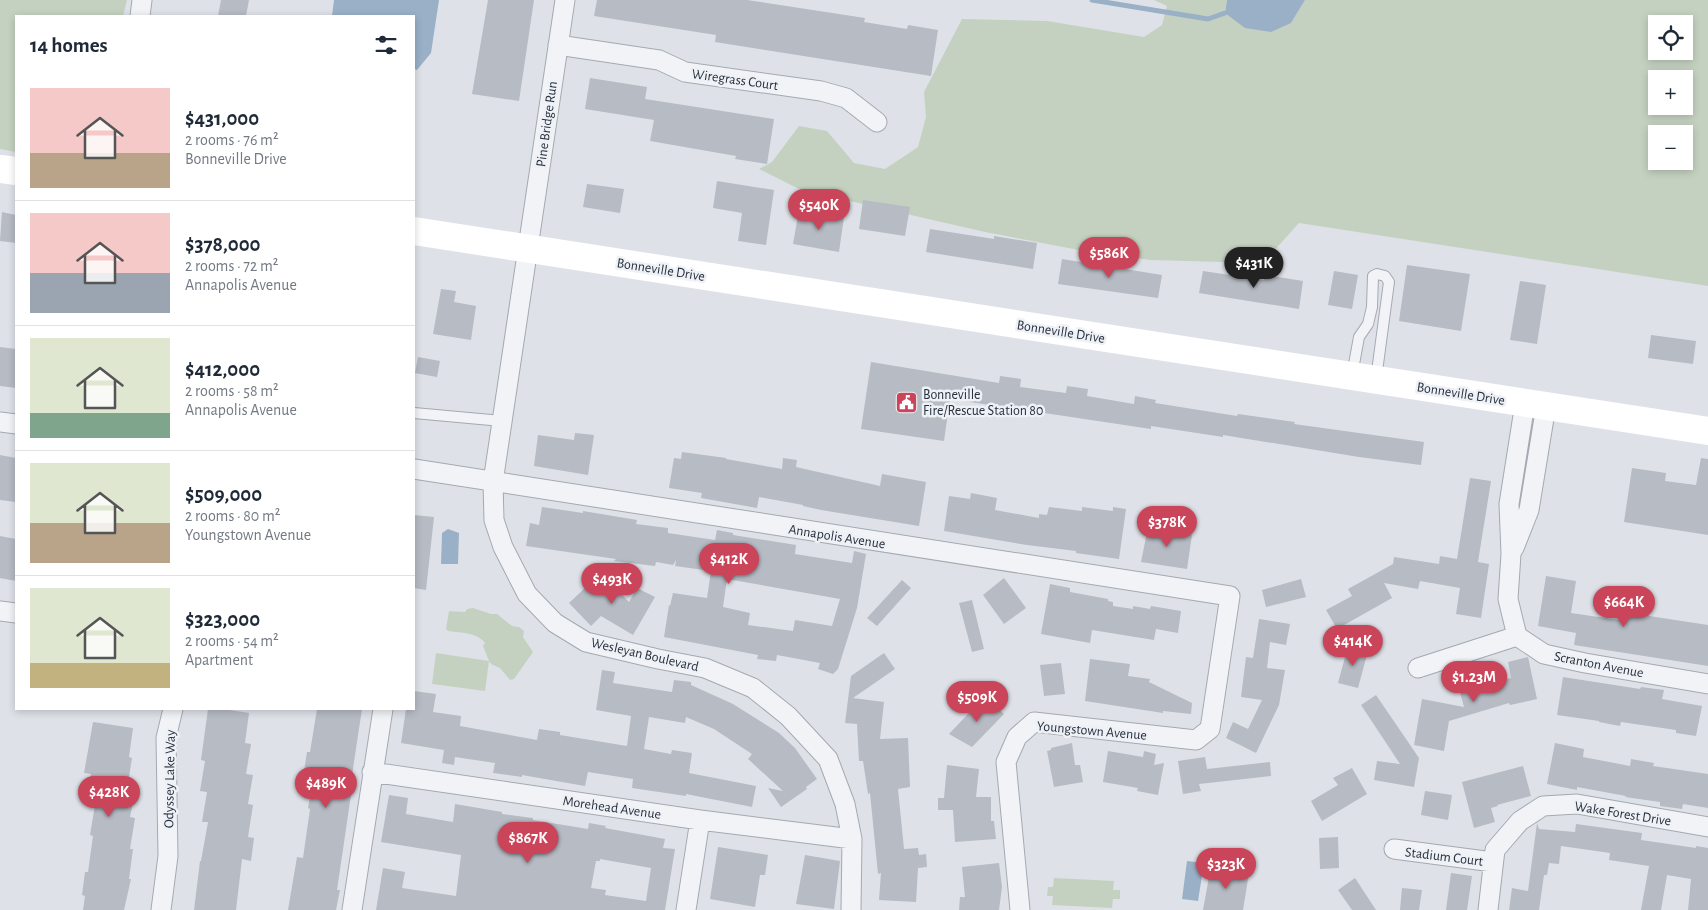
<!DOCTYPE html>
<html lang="en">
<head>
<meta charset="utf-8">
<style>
	body { margin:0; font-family:"Alegreya Sans",sans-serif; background:#f6f6f7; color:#1f2937; height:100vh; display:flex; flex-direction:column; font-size:19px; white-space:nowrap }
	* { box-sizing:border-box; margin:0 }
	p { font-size:16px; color:#747a83 }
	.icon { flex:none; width:28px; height:28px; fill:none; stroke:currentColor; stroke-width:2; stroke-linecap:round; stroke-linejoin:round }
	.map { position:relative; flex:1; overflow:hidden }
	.panel { position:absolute; left:15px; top:15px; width:400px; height:695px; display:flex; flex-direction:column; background:#fff; border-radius:0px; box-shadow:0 2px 8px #0003 }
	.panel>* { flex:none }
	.buttons { position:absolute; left:1648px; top:15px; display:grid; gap:10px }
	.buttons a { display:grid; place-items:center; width:45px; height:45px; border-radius:0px; background:#fff; box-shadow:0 2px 8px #0003; font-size:25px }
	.price { position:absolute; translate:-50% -42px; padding:0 11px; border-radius:18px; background:#cb455a; color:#fff; font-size:16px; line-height:32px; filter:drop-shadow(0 1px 2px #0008) }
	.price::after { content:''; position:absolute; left:50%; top:30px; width:15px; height:11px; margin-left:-8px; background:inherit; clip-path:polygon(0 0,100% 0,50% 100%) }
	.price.current { background:#222; color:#fff }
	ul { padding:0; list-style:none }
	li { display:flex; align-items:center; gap:15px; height:125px; padding:0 15px }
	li+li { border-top:1px solid #e0e1e3 }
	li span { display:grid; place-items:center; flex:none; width:140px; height:100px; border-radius:0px; color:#555 }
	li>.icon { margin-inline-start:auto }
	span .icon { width:60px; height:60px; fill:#fffc; stroke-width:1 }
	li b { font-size:21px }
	h2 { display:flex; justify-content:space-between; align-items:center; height:60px; padding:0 15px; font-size:21px }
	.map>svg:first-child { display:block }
</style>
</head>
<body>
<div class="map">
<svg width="1708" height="910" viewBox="0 0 1708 910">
	<rect width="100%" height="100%" fill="#dee2e8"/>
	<path fill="#c4d1c0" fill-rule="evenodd" d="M0 0H127L123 16H16V152L0 149Z
		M1154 0H1227L1225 13 1291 23 1305 0H1708V286L1299 223 1272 253 1258 263 1151 260 1084 251 985 232 815 193 801 190 759 169 772 162 799 126 827 131 854 163 885 169 918 147 926 117 924 92 962 19 1047 21 1144 37 1162 25 1167 6ZM1656 24H1684V51H1656ZM1656 79H1684V106H1656ZM1656 134H1684V161H1656Z
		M473 608 491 614H497L512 626 519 627 524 631 523 637 533 652 514 679 510 680 500 668 491 664 489 661 485 691 432 684 436 653 489 661 483 646 485 643C477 632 461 633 448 631L446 629 449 611 465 612 467 609Z
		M1054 878 1114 881 1113 890H1120V899H1113L1112 908 1052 905 1053 896H1047L1048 887H1053Z"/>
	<path fill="#9ab0c7" d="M334 0H439L431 53 417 70 414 69V16H332Z
		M1227 0H1305L1291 23 1271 32 1245 28 1225 13Z
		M448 529 459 533 458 564H441L442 533Z
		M1187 861 1204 863 1198 901 1182 899Z"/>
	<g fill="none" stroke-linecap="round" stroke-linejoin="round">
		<path stroke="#9ab0c7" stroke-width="5" d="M1092 0 1208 19 1225 13"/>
	</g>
	<path fill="#b6bbc4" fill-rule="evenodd" d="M221 0H249L246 16H218Z
		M488 0H534L519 101 472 94Z
		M597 0H747L865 18 864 22 907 29 908 25 938 30 931 76 715 42 716 35 594 16Z
		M590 78 647 87 645 99 774 119 767 164 735 159 736 156 650 141 654 120 585 109Z
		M717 181 774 190 766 245 738 241 742 213 713 208Z
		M587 184 624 189 620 213 583 207Z
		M863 200 910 207 905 236 859 229Z
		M799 210 844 217 839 252 793 244Z
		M2 212 16 215V243L0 241Z
		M930 229 994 239V236L1037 243 1033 269 926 252Z
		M1062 259 1162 275 1158 298 1058 284Z
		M1407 265 1470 274 1461 331 1399 321Z
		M1203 271 1264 280 1265 275 1303 281 1299 309 1199 293Z
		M1334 271 1358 275 1352 309 1328 305Z
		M1520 281 1546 285 1537 344 1510 340Z
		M441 289 456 291 454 302 476 306 471 340 433 334Z
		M1651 335 1696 341 1693 364 1648 358Z
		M0 347 16 349V388L0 386Z
		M418 357 440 361 437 377 415 373Z
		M871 362 999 383 1000 376 1021 379 1020 387 1066 393 1067 386 1088 389 1087 396 1134 404 1135 396 1156 400 1155 403 1237 416 1238 414 1295 422 1294 424 1424 442 1421 465 1359 457 1223 435V437L1151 426V429L950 399 944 441 861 429Z
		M575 433 594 435 588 475 534 466 538 435 574 440Z
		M682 452 726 458V459L782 469 783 458 797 460 796 467 880 486 882 474 926 482 919 526 821 510 803 506V505L759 497 757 508 701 498 702 493 669 488 674 458 681 459Z
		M0 455 16 458V502L0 500Z
		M1701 458 1708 459V535L1624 522 1632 468 1666 473 1665 481 1696 485Z
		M1470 478 1491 481 1478 562 1489 564 1481 618 1456 614 1460 588 1420 581 1418 589 1384 583 1392 598 1337 629 1326 610 1352 596 1348 589 1393 564 1394 557 1439 564 1440 556 1457 559Z
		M971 493 997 498 995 510 1039 518V514L1047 515 1049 507 1082 511V507L1113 511V507L1126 509 1119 559 1076 553V551L1027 545 944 531 949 496 970 499Z
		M542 507 583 513V511L637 520 636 524 668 528V533L715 540 717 530 733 533V535L796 545 795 554 852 563 854 551 866 554 857 608 838 669 833 674 818 669 820 663 777 655 776 661 757 659 758 655 664 637 669 605 670 606 673 593 707 598 711 571 675 566 676 560 673 565 656 562 655 566 614 561 616 559 526 546 530 523 539 525ZM727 579 840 599 832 626 795 620 793 631 748 625 750 613 723 607Z
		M414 515 434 517 426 590 414 588Z
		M1148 527 1192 535 1187 569 1141 562Z
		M0 536 16 539V581L0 578Z
		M601 573 629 602 637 588 655 597 633 635 601 616 591 626 569 603Z
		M1546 576 1576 581 1571 613 1619 620 1621 604 1650 608 1649 616 1708 625V666L1574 645 1576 633 1538 626Z
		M1004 578 1026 608 1004 624 983 595Z
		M1301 579 1306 597 1266 607 1262 590Z
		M902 580 911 588 877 626 867 618Z
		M1050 584 1070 588V592L1108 599V601L1113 602V606L1133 609V606L1150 609 1151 606 1181 611 1178 633 1156 629 1154 640 1092 630 1090 643 1041 634Z
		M972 600 984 649 972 652 959 603Z
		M1259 619 1290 624 1286 645 1270 642 1267 668 1285 670 1279 705 1256 753 1226 738 1233 722 1248 729 1262 700 1241 697 1246 657 1253 658Z
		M1348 646 1368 651 1358 688 1338 683Z
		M884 653 895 669 853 698 884 702 880 739 908 738 910 787 898 789 904 849 918 848 919 855 926 854 927 867 918 868 916 902 879 900 881 873 878 874 870 793 868 794 863 761H859L857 724 845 723 851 676Z
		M1528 657 1537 699 1510 705 1509 703 1449 721 1444 751 1414 745 1422 699 1464 707 1457 681 1482 673 1485 684 1511 678 1508 662Z
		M1090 659 1130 664 1128 676 1150 679 1149 682 1192 703 1191 714 1163 711V713L1085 701Z
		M1061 663 1065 694 1044 696 1040 665Z
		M602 670 615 672 613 683 672 692 674 680 691 682V685L733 704 779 733 795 748 817 779 806 787 807 789 781 807 768 788 783 791 748 759 752 754 714 729 686 717 685 723 649 717 644 749 671 754 672 750 692 753 689 773 756 786 752 807 686 794V796L632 788 633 779 588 772 585 786 522 775V777L493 773 495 763 455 757 454 765 442 763 444 750 401 743 406 709H414V691L436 694 433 712 461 716 460 726 537 740 539 729 560 732V735L627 746 631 716 596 710Z
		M1563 677 1640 689 1641 687 1664 690 1662 699 1702 706 1696 736 1676 733V730L1621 722 1620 726 1599 722V721L1557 715Z
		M1376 695 1419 758 1414 787 1374 780 1377 761 1400 764 1361 705Z
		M985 696 1004 714 972 747 949 734Z
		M208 709H223L249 713 245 743 251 744 246 774 253 775 248 804 253 805 248 837 254 838 251 861 242 859 236 910H194L200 861H201L208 822H202L207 792 200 791 205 761 201 760Z
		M317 709H362L349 795H351L337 890H340L336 910H288L297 857 303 858 310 809 308 808 313 779 303 778 307 752H310Z
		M93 722 133 728 129 757 132 758 126 796 134 797 130 817 135 818 130 849H133L129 879H131L124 910H83L85 896 82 895 85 872H88L93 836 90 835 95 805 86 803 91 774 84 773Z
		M1072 743 1075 765H1080L1083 782 1054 787 1047 751 1051 750V748Z
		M1555 743 1584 749 1583 757 1630 766 1631 759 1654 763 1653 766 1708 774V808L1683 804 1682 809 1660 806V802L1625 797 1626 796 1577 787V790L1547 784Z
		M1108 751 1143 757 1144 751 1156 754 1154 765 1164 763 1158 795 1137 791 1138 788 1103 782Z
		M1205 757 1207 769 1270 762 1271 776 1199 784 1201 791 1183 794 1178 761Z
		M947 765 979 769 976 797H991V821H994L996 839 955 842 953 810H938V798H944Z
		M1523 766 1531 796 1497 805 1498 806 1491 808 1495 822 1474 828 1462 782Z
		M1352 768 1367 794 1322 821 1311 801 1338 785 1333 778Z
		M1425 791 1452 795 1448 820 1421 815Z
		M389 795 408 798 406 814 453 822 455 804 502 812V814L533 818V820L588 829 589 823 606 826 605 828 665 839 663 848 675 849 665 910H376L383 868 405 872 402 888 456 896 461 855 381 842ZM600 859 651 868 646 901 605 895 606 890 591 888 596 861H600Z
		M1537 823 1539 829 1575 832 1576 824 1642 833 1641 840 1696 848V846L1708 848V910H1688L1691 879 1667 875 1661 910H1641L1649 866 1609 860 1610 853 1561 846 1559 864 1549 863 1547 875H1544L1539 910H1509L1512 888 1528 891Z
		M1338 837 1339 868 1320 869 1319 838Z
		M718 847 768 855 765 875H760L755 907 710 899Z
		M805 855 840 861 834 909 796 904Z
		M999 863 1002 887 999 910H959L960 897H965L962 867Z
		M1211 866 1249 873 1243 910H1203Z
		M1451 873 1472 876 1467 910H1446Z
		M1355 878 1376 910H1352L1338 890Z
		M1402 888 1422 890 1419 910H1400Z"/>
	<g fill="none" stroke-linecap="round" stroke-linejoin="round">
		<defs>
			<path id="lane" d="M1352 375 1359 337 1368 324 1372 307 1373 276 1377 274 1385 276 1389 282 1376 379
				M414 413 502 421"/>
			<path id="street" d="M565 0 493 482 494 520 503 547 527 594 555 623 586 642 658 659 705 668 753 688 788 716 828 759 845 804 852 839 851 910
				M140 16 142 0
				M558 45 659 60 685 72 821 91 846 98 877 122
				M1525 403 1509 504 1511 554 1508 599 1517 636 1544 654 1585 663 1708 684
				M0 422 16 424
				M414 469 1230 596 1210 729 1196 740 1034 722 1017 737 1006 762 1020 910
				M1514 548 1529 510 1546 406
				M0 611 16 613
				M1418 668 1517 636
				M372 772 700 820 852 839
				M1394 849 1493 862
				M161 910 168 856 166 738 173 709
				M352 910 383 709
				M686 910 700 820
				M1488 910 1495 850 1520 821 1543 806 1577 804 1708 827"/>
		</defs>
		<use href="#lane" stroke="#a4a9b2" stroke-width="12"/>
		<use href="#street" stroke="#a4a9b2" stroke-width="21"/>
		<use href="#lane" stroke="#f1f3f6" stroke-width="10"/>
		<use href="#street" stroke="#f1f3f6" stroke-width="19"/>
		<path stroke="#fff" stroke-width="28" d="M0 169 16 171
			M414 231 1708 431"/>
	</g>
	<defs>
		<symbol id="civic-square" viewBox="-11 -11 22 22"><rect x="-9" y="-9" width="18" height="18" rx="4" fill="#cb455a" stroke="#eef1f5"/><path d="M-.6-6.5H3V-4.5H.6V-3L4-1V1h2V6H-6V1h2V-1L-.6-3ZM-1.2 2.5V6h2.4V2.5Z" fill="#fff"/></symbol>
	</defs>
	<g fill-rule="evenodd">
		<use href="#civic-square" x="894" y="390" width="25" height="25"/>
	</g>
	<g text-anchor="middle" stroke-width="5" stroke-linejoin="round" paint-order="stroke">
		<g font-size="14" fill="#28303e" stroke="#eef1f5">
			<text transform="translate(735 79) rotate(8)" y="5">Wiregrass Court</text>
			<text transform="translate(546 124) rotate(-82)" y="5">Pine Bridge Run</text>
			<text transform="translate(661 269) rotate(9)" y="5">Bonneville Drive</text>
			<text transform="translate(1061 331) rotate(9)" y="5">Bonneville Drive</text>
			<text transform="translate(1461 393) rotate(9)" y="5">Bonneville Drive</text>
			<text transform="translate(837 536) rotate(9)" y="5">Annapolis Avenue</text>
			<text transform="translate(645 654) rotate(13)" y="5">Wesleyan Boulevard</text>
			<text transform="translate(1599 664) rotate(11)" y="5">Scranton Avenue</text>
			<text transform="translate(1092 730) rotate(5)" y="5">Youngstown Avenue</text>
			<text transform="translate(169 779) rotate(-89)" y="5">Odyssey Lake Way</text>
			<text transform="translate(612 807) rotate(8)" y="5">Morehead Avenue</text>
			<text transform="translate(1623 813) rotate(9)" y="5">Wake Forest Drive</text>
			<text transform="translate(1444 856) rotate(7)" y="5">Stadium Court</text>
		</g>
		<g font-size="14" fill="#28303e" stroke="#eef1f5" text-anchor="start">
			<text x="923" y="399">Bonneville<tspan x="923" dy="16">Fire/Rescue Station 80</tspan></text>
		</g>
	</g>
</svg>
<div class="buttons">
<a><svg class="icon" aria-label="locate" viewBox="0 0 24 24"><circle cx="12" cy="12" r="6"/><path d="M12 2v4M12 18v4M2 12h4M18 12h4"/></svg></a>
<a>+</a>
<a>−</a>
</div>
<b class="price" style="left:819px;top:231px">$540K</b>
<b class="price" style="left:1109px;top:279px">$586K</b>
<b class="price current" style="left:1254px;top:289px">$431K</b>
<b class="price" style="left:1167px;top:548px">$378K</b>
<b class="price" style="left:729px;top:585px">$412K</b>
<b class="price" style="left:612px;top:605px">$493K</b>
<b class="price" style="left:1624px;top:628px">$664K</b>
<b class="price" style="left:1353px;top:667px">$414K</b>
<b class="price" style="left:1474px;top:703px">$1.23M</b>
<b class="price" style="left:977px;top:723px">$509K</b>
<b class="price" style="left:326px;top:809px">$489K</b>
<b class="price" style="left:109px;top:818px">$428K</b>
<b class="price" style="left:528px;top:864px">$867K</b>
<b class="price" style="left:1226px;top:890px">$323K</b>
<section class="panel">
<h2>14 homes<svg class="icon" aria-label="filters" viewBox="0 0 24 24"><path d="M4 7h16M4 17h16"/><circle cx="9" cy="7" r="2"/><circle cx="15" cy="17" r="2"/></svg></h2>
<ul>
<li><span style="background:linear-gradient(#f6c9c9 65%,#b9a48a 0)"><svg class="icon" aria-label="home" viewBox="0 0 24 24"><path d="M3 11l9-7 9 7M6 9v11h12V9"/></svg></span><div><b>$431,000</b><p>2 rooms · 76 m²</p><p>Bonneville Drive</p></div></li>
<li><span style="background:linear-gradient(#f6c9c9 60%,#9aa5b1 0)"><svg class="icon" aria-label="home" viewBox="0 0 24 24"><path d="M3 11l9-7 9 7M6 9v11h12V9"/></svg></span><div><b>$378,000</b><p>2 rooms · 72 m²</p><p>Annapolis Avenue</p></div></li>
<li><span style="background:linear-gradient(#dfe7d0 75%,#7fa58c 0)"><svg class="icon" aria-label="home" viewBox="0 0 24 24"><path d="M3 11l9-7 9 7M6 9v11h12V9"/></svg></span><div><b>$412,000</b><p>2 rooms · 58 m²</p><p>Annapolis Avenue</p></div></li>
<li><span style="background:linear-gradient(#dfe7d0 60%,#b9a48a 0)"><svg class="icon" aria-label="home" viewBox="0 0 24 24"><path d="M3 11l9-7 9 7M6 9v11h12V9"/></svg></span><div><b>$509,000</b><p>2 rooms · 80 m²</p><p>Youngstown Avenue</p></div></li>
<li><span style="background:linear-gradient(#dfe7d0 75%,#c2b280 0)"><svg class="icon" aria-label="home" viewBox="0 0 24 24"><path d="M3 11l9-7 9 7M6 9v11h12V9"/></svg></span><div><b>$323,000</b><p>2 rooms · 54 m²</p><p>Apartment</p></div></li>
</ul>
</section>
</div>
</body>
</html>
